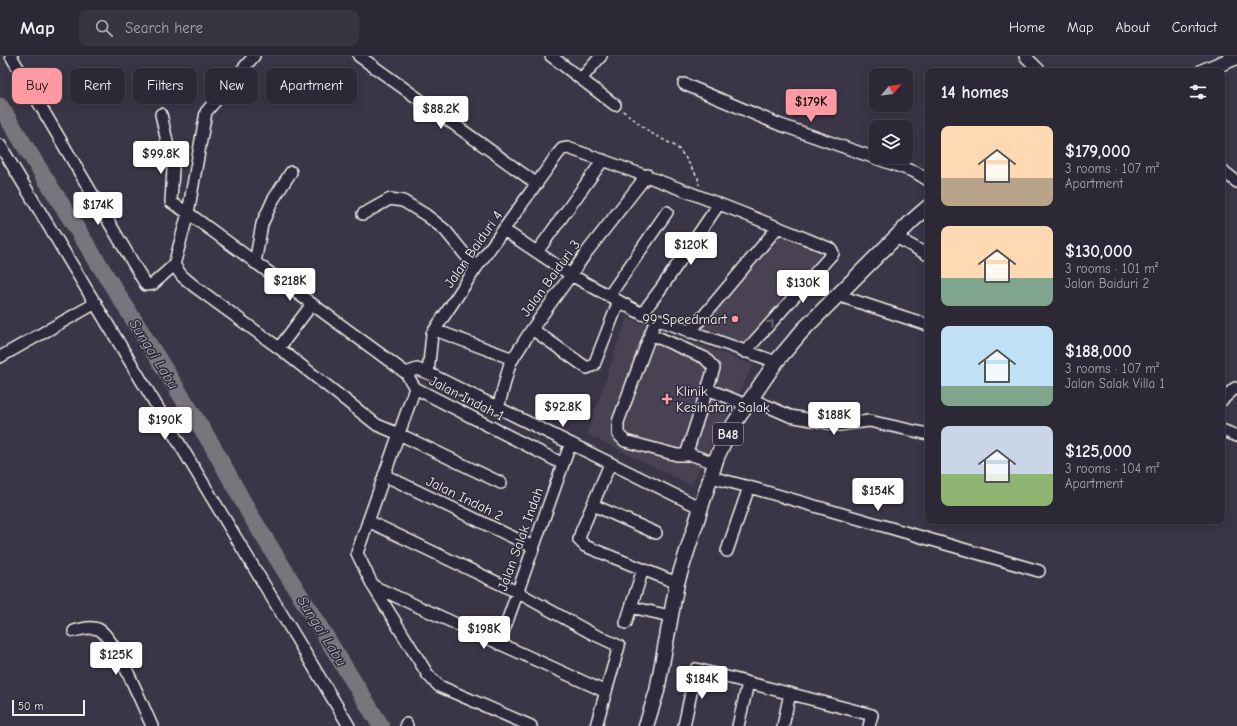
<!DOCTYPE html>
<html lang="en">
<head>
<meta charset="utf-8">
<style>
	body { margin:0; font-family:"Comic Neue",sans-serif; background:#383441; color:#f1f3f6; height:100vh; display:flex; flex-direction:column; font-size:15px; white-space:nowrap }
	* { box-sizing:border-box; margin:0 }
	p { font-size:13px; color:#a6a6ad }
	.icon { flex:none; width:22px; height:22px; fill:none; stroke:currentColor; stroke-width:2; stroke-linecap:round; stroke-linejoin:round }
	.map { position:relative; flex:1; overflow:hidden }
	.sheet { position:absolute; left:925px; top:12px; width:300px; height:456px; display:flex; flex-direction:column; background:#2c2835; border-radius:8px; box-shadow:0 2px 10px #0003,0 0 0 1px #484450 }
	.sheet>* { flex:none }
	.hud { position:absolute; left:12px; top:12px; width:380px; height:36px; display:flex; gap:8px }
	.needle { width:26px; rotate:61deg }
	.controls { position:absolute; left:869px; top:12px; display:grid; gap:8px }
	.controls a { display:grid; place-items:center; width:44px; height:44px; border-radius:8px; background:#2c2835; box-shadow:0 2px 10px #0003,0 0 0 1px #484450; font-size:20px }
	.scale { position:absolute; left:12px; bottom:10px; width:73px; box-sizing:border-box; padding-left:4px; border:2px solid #f4f1e8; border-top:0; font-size:11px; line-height:14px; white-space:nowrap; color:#f4f1e8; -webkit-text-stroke:3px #2f2a3d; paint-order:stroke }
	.price { position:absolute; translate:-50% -34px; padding:0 9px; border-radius:4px; background:#fff; color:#222; font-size:13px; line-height:26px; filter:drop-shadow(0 1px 2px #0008) }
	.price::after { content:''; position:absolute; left:50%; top:24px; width:12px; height:9px; margin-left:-6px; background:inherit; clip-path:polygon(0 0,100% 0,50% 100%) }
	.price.current { background:#ff9aa2; color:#111 }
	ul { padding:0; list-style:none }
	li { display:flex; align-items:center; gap:12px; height:100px; padding:0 16px }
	li span { display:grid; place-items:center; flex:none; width:112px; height:80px; border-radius:8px; color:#555 }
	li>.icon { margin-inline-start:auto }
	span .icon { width:48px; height:48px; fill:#fffc; stroke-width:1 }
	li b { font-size:17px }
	h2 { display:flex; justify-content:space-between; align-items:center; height:48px; padding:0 16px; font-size:17px }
	.chip { padding:0 14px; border-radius:8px; background:#2c2835; box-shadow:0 2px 10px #0003,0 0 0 1px #484450; font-size:14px; line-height:36px }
	.chip.current { background:#ff9aa2; color:#111 }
	header { display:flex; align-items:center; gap:24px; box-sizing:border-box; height:56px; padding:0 20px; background:#2c2835; border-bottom:1px solid #484450 }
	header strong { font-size:19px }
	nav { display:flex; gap:22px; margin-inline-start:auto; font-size:14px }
	.search { width:280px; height:36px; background:#383441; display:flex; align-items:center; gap:10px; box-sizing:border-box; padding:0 14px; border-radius:8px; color:#a6a6ad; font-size:15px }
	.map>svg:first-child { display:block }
</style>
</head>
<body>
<header>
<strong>Map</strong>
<div class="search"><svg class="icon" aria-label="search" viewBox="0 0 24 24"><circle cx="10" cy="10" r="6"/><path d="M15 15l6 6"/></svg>Search here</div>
<nav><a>Home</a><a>Map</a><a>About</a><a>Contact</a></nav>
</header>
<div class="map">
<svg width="1237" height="670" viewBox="0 0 1237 670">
	<rect width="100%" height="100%" fill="#3b3647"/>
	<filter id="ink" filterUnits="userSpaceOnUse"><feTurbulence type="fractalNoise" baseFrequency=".025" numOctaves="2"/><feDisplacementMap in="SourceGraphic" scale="8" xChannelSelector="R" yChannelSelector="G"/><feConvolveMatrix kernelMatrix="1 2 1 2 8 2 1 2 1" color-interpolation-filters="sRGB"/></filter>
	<g filter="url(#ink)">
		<path fill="#484352" d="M778 176 829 196 744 291 695 274Z
			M627 262 753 309 691 429 587 378Z"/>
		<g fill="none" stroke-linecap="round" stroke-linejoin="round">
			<path stroke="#78747b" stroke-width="17" d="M0 50 212 389 251 460 381 670"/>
			<defs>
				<path id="minor" d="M11 0 146 229 153 228 174 209 188 157 206 56 254 0
					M359 0 537 128
					M551 0 615 49
					M1025 0 1040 15
					M581 23 601 0
					M684 28 778 68 915 116 928 124
					M161 58 173 113 171 146 188 157 406 317 415 332 563 408
					M0 89 349 670
					M1222 114 1237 126
					M363 158 390 143 403 145 426 159 445 174 476 212
					M504 174 571 219 642 258 776 306
					M896 181 928 199
					M537 196 603 104
					M255 207 262 168 273 144 291 116
					M174 209 182 220 194 230 279 292 377 369 399 378 501 427
					M837 239 928 269
					M609 240 667 156
					M642 258 662 231 719 148
					M656 263 618 366V378L625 385 677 399H692L715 407
					M532 273 587 312 594 309 619 245
					M435 274 513 303
					M690 276 778 171
					M650 278 705 302 714 312 686 399
					M279 292 312 248
					M0 301 96 247
					M406 317 417 313 428 317 701 452
					M428 317 432 278 476 212 557 99 562 93 568 92C657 123 744 157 831 193L833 197 745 296
					M415 332 357 497 373 530 428 619 439 630 531 670
					M707 333 747 349
					M751 343 790 360 839 369 869 365 928 378
					M1222 344 1235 332 1237 333
					M498 352 510 307 532 273 571 219 586 197 647 119
					M1222 374 1237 380
					M610 408 581 476 579 484 585 490 677 527
					M384 419 533 491
					M711 421 749 431 1039 515
					M593 449 656 477
					M368 465 517 536 591 577 619 590 596 670
					M727 495 749 431
					M373 530 606 636
					M631 551 670 560
					M626 567 643 513
					M74 575C82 573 90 570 98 573 115 580 143 651 152 670
					M499 588 570 389
					M406 668 407 670
					M684 670 696 613 872 659 869 670
					M738 670 748 627
					M783 670 790 637"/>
				<path id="major" d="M1203 15 1237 1
					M646 670 657 635 677 527 717 401 729 375 776 306 803 274 913 164 928 151"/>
			</defs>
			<use href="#minor" stroke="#f4f1e8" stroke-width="14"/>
			<use href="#major" stroke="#f4f1e8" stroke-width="17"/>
			<path stroke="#f4f1e8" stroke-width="1.5" stroke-dasharray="3 3" stroke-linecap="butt" d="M623 55 651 77 677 91 685 101 698 122 699 129"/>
			<use href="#minor" stroke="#2f2a3d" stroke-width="11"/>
			<use href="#major" stroke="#2f2a3d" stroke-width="14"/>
		</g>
		<defs><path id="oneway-chevron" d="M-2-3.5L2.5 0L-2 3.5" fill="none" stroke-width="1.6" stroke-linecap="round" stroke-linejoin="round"/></defs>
		<use stroke="#747079" href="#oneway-chevron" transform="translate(771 267) rotate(-48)"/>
	</g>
	<g fill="#ff9aa2" stroke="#2f2a3d" stroke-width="1.5">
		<circle cx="735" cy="263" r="4"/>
		<path d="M665 337h4v4h4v4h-4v4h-4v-4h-4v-4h4z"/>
	</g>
	<g text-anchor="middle" stroke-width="3" stroke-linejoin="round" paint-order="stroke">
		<rect fill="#2f2a3d" stroke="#b9b5b5" stroke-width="1" x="713" y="367" width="30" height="22" rx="3"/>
		<g font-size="13" font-weight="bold" fill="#f4f1e8">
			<text x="728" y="383">B48</text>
		</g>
		<g font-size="14" fill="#f4f1e8" stroke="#2f2a3d">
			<text transform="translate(473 193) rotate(-55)" y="5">Jalan Baiduri 4</text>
			<text transform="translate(550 222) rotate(-54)" y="5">Jalan Baiduri 3</text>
			<text transform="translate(467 342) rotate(27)" y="5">Jalan Indah 1</text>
			<text transform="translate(465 442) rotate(26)" y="5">Jalan Indah 2</text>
			<text transform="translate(520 483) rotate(-70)" y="5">Jalan Salak Indah</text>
		</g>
		<g font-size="14" fill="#f4f1e8" stroke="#2f2a3d" text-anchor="end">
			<text x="727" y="268">99 Speedmart</text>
			<text x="676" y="340" text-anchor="start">Klinik<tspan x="676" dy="16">Kesihatan Salak</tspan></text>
		</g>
		<g font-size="15" font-style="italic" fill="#b6b2b2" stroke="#2f2a3d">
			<text transform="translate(154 298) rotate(58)" y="5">Sungai Labu</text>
			<text transform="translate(322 575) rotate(58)" y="5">Sungai Labu</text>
		</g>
	</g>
</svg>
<div class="controls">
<a><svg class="needle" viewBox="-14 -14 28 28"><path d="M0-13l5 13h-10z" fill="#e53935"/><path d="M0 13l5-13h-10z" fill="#a6a6ad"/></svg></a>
<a><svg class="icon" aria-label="layers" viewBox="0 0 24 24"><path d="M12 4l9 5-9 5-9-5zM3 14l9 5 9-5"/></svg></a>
</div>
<div class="scale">50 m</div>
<b class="price current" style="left:811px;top:67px">$179K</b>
<b class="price" style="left:441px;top:74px">$88.2K</b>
<b class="price" style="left:161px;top:119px">$99.8K</b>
<b class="price" style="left:98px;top:170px">$174K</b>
<b class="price" style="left:691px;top:210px">$120K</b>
<b class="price" style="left:290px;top:246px">$218K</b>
<b class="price" style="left:803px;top:248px">$130K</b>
<b class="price" style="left:563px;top:372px">$92.8K</b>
<b class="price" style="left:834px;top:380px">$188K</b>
<b class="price" style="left:165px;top:385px">$190K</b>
<b class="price" style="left:878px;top:456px">$154K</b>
<b class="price" style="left:484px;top:594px">$198K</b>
<b class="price" style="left:116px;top:620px">$125K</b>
<b class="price" style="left:702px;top:644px">$184K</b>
<div class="hud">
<a class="chip current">Buy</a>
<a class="chip">Rent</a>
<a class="chip">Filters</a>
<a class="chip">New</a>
<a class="chip">Apartment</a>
</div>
<section class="sheet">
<h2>14 homes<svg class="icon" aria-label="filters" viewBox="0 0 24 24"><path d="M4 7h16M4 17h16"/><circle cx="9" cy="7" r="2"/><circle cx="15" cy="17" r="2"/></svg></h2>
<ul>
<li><span style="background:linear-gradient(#ffd9b3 65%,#b9a48a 0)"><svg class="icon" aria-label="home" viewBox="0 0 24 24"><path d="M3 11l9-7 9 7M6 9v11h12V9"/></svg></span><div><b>$179,000</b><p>3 rooms · 107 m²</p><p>Apartment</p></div></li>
<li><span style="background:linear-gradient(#ffd9b3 65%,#7fa58c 0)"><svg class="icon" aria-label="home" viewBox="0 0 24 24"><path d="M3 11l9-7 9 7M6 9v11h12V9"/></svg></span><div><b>$130,000</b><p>3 rooms · 101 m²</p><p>Jalan Baiduri 2</p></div></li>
<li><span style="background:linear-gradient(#bfe0f5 75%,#7fa58c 0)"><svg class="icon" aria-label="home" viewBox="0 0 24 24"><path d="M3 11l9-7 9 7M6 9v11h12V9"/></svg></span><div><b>$188,000</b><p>3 rooms · 107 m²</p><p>Jalan Salak Villa 1</p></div></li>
<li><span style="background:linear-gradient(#c9d6e8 60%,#8fb573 0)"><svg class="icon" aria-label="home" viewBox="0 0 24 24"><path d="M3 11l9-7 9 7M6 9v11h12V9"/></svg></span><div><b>$125,000</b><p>3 rooms · 104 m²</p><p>Apartment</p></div></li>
</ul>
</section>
</div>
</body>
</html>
